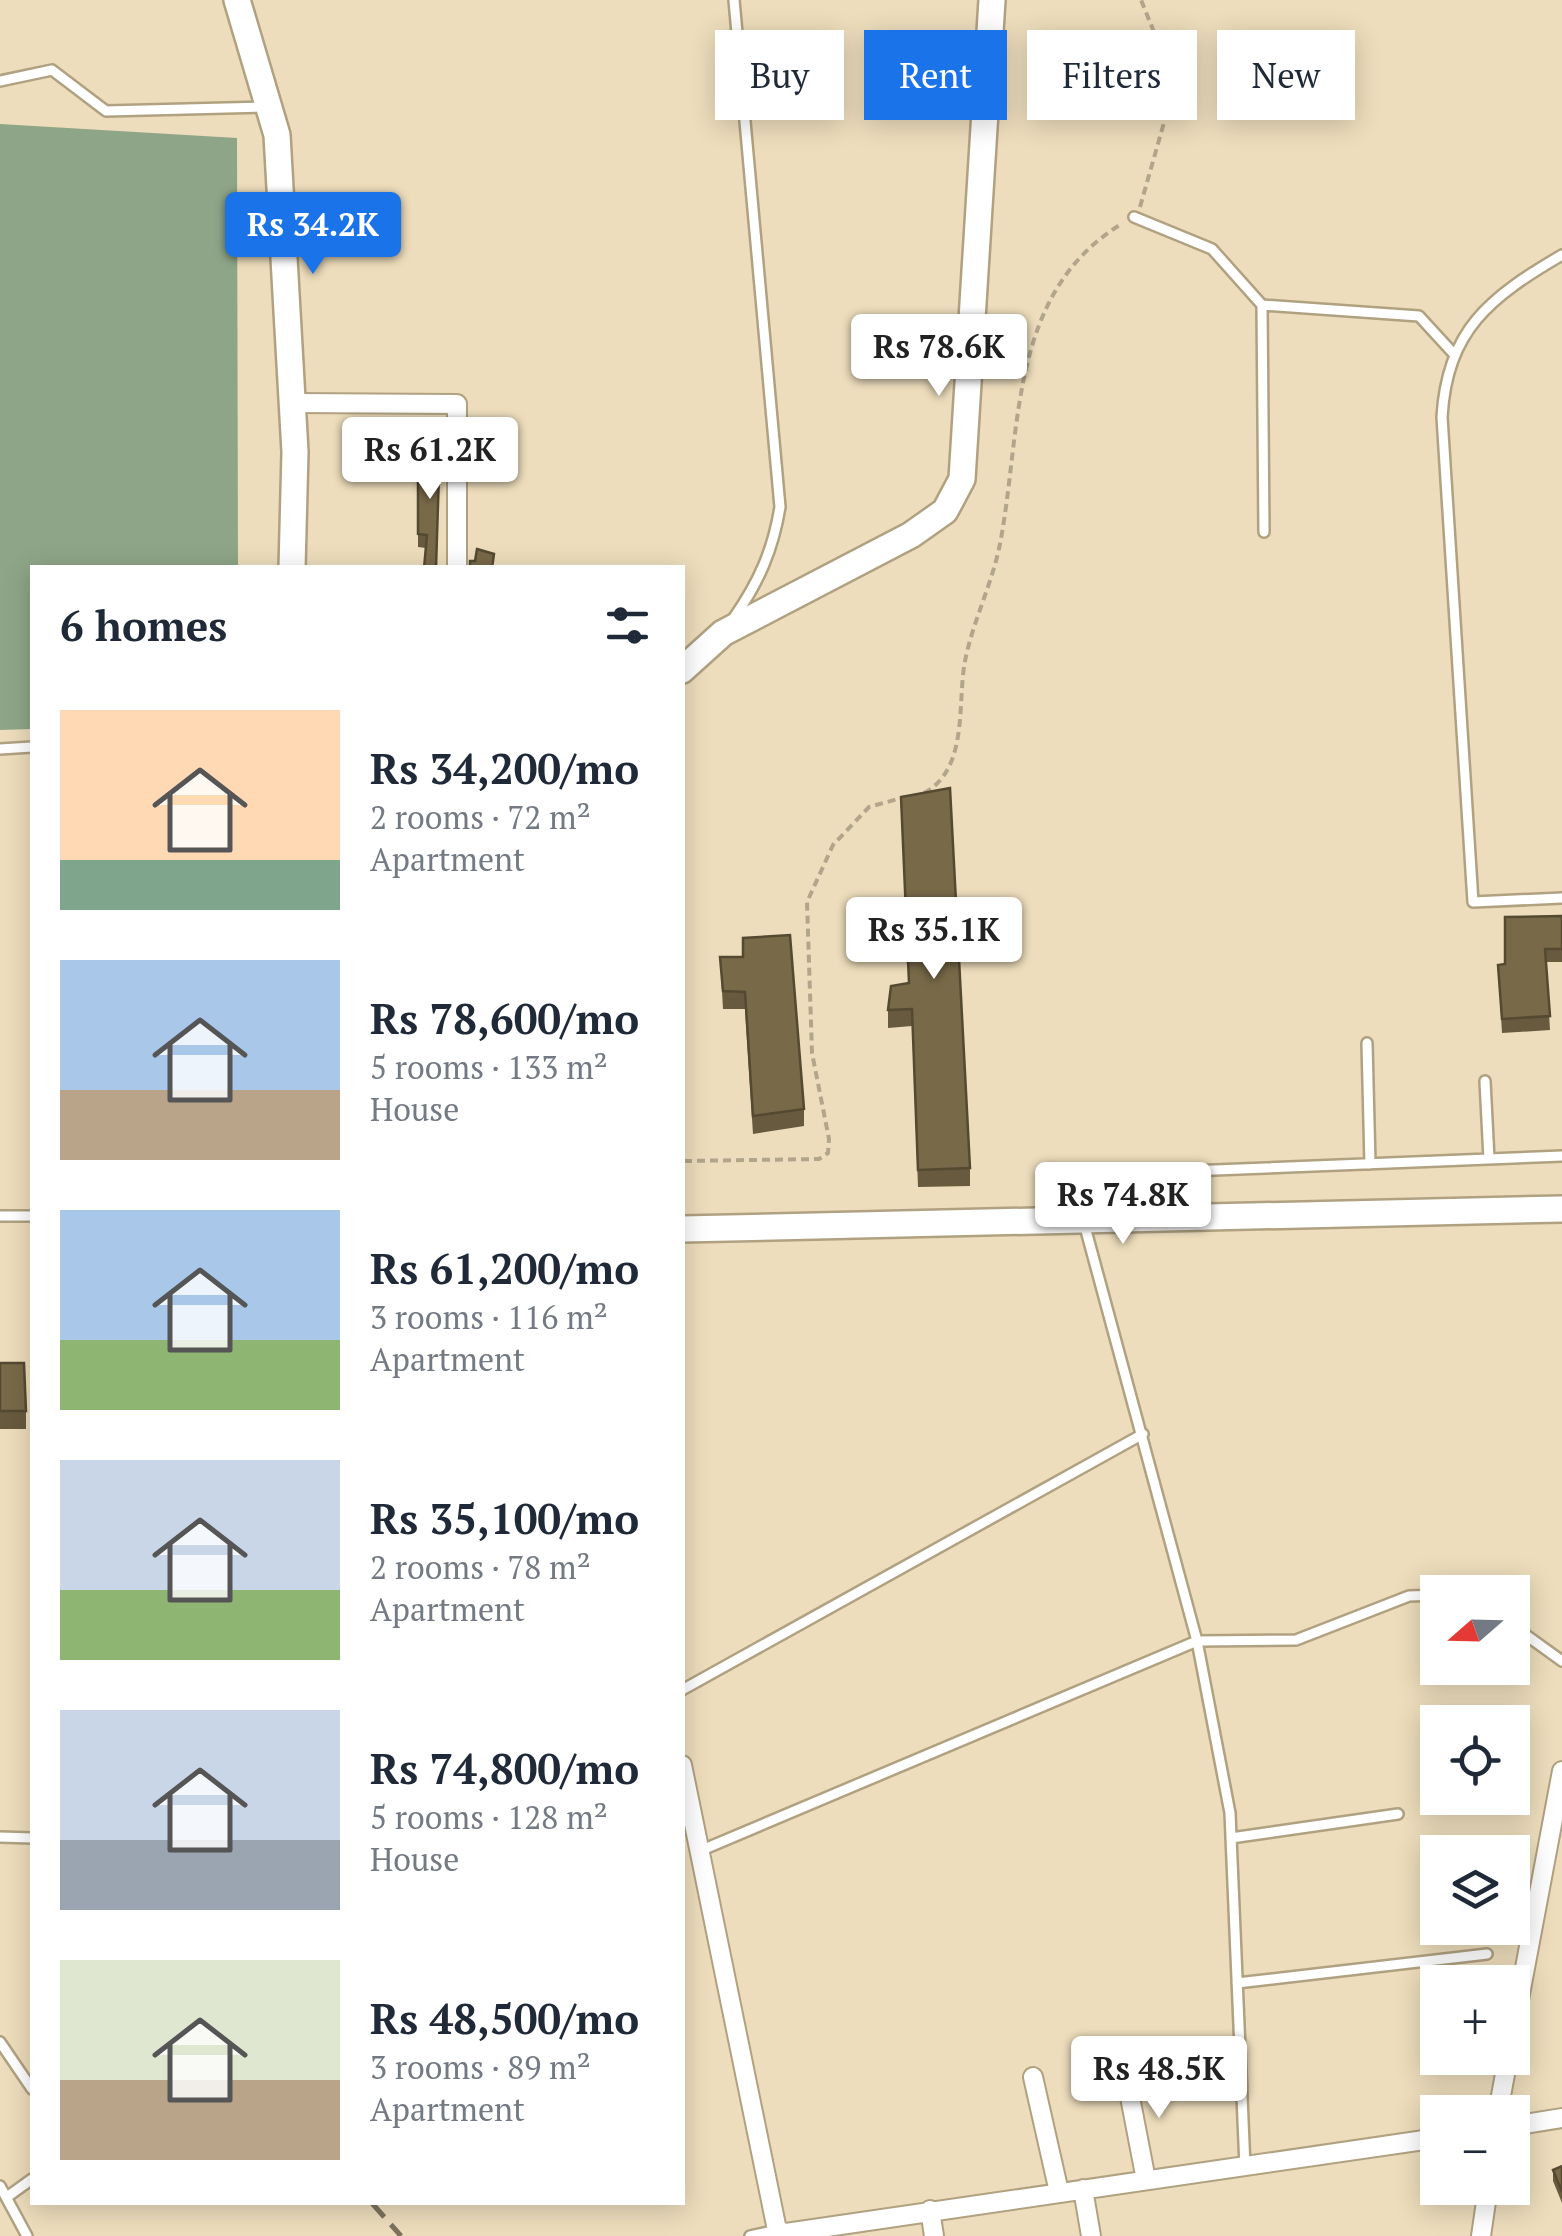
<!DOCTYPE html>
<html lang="en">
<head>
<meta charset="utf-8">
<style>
	body { margin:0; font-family:"PT Serif",serif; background:#f2f2f3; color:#1f2937; height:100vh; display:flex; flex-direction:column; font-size:38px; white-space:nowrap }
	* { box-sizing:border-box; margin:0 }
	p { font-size:32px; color:#747a83 }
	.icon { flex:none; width:55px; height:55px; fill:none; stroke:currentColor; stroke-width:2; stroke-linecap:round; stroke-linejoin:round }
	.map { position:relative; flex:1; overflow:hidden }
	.sheet { position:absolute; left:30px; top:565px; width:655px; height:1640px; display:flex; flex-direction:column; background:#fff; border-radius:0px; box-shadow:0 5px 25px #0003 }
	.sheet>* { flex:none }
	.guide { position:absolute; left:715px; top:30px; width:695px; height:90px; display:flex; gap:20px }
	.needle { width:65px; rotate:250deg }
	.tools { position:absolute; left:1420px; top:1575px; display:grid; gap:20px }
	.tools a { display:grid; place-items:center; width:110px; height:110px; border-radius:0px; background:#fff; box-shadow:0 5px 25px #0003; font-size:50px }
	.price { position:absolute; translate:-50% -85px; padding:0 22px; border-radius:10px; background:#fff; color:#222; font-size:32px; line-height:65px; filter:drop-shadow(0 2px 5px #0008) }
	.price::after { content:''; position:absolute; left:50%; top:60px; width:30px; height:22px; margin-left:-15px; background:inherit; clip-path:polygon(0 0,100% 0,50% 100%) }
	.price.selected { background:#1a73e8; color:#fff }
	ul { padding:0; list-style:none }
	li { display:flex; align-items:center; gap:30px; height:250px; padding:0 30px }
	li span { display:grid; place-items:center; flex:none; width:280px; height:200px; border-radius:0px; color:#555 }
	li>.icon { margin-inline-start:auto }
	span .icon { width:120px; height:120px; fill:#fffc; stroke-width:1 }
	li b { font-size:42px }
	h2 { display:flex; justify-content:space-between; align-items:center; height:120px; padding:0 30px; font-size:42px }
	.pill { padding:0 35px; border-radius:0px; background:#fff; box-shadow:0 5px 25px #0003; font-size:35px; line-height:90px }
	.pill.selected { background:#1a73e8; color:#fff }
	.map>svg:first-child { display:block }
</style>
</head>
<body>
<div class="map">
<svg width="1562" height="2236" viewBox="0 0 1562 2236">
	<rect width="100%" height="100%" fill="#edddbc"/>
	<path fill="#8ea687" d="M0 124 237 138 238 567 32 568V729L0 730Z"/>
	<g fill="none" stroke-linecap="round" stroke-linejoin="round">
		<defs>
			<path id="lane" d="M0 81 52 70 106 111 266 107
				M1134 217 1212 249 1262 305 1419 316 1453 353
				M1562 255C1490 297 1447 330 1442 417L1473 902 1562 898
				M1262 305 1264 532
				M733 619C759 582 773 550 780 507L734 0
				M0 749 32 747
				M1367 1043 1370 1164
				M1485 1081 1489 1159
				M0 1216H32
				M1163 1216 1164 1172 1562 1156
				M1084 1223 1197 1641 1230 1813 1245 2167
				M1512 1625 1562 1661
				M682 1690 1143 1434
				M0 1837 32 1838
				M1231 1838 1398 1814
				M702 1850 1197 1641 1296 1640 1409 1596 1438 1595
				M1237 1983 1487 1954
				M0 2042 32 2089
				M0 2186 27 2236
				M7 2197 32 2179
				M750 2236 777 2230"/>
			<path id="street" d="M292 403 457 404V568
				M682 1765 777 2230 786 2233 1438 2138
				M1512 2037 1562 1771
				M1125 2071 1146 2180
				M1033 2077 1059 2192
				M1498 2112 1508 2058
				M1512 2126 1562 2118
				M1083 2189 1091 2236
				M930 2210 934 2236
				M1481 2236 1488 2188"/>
			<path id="secondary" d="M237 0 277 135 295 452 292 568
				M682 670 723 633 911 535 945 511 962 479 992 0
				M682 1229 1562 1209"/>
		</defs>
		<use href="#lane" stroke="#b0a181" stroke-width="14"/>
		<use href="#street" stroke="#b0a181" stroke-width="22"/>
		<use href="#secondary" stroke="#b0a181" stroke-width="30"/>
		<path stroke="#b2a58b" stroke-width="4" stroke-dasharray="8 5" stroke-linecap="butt" d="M1140 207 1171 98 1165 59 1141 0
			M924 793C969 769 957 703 965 661 973 621 992 584 1000 544 1022 429 1008 292 1123 223
			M684 1161 819 1159 828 1153 829 1139 812 1053 807 902 833 845 869 807 905 797"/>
		<use href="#lane" stroke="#fff" stroke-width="9"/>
		<use href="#street" stroke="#fff" stroke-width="18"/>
		<use href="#secondary" stroke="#fff" stroke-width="25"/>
		<path stroke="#7c725e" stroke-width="5" stroke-dasharray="20 10" stroke-linecap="butt" d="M371 2202 401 2236"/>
	</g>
	<path fill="#675a3e" d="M440 442 426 548 418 547V477L425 478Z
		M901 797 970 1168V1186L918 1187 912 1026 888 1028V1010L909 983Z
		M1562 916V962H1546L1550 1030 1502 1033 1498 965 1505 964Z
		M720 957H743L804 1109V1126L753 1134 745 1009H723Z
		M0 1363 26 1411V1429H0Z
		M1562 2166V2203L1553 2181V2170Z"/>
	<path fill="#786948" stroke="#544a32" stroke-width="2.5" d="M440 442 436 568H424L427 535 418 534V477L425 478 424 444Z
		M477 549 494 554 492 568H470V561H475Z
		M950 788 970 1168 918 1170 912 1009 888 1010 891 986 909 983 901 797Z
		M1562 916V949H1545L1550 1016 1502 1019 1498 965 1505 964V917Z
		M790 935 804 1109 753 1116 745 992 723 991 720 957H743V938Z
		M0 1363H24L26 1411H0Z
		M1562 2166V2192L1553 2170Z"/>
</svg>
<div class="tools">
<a><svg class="needle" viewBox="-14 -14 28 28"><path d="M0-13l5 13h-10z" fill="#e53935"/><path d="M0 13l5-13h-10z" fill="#747a83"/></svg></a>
<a><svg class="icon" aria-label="locate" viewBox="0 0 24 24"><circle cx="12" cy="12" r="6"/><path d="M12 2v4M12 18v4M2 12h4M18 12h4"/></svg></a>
<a><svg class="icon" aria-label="layers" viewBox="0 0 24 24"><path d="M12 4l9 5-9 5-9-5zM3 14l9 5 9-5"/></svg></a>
<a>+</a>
<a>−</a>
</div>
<b class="price selected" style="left:313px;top:277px">Rs 34.2K</b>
<b class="price" style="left:939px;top:399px">Rs 78.6K</b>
<b class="price" style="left:430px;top:502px">Rs 61.2K</b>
<b class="price" style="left:934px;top:982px">Rs 35.1K</b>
<b class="price" style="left:1123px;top:1247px">Rs 74.8K</b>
<b class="price" style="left:1159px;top:2121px">Rs 48.5K</b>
<div class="guide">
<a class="pill">Buy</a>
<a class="pill selected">Rent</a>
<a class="pill">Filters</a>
<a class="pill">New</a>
</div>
<section class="sheet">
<h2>6 homes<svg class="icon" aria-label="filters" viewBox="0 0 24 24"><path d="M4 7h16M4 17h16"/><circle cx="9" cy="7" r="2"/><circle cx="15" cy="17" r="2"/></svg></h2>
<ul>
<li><span style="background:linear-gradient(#ffd9b3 75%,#7fa58c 0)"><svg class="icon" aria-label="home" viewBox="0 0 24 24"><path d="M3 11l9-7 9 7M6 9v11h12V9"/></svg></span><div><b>Rs 34,200/mo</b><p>2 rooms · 72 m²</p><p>Apartment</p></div></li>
<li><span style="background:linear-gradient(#a9c7e8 65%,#b9a48a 0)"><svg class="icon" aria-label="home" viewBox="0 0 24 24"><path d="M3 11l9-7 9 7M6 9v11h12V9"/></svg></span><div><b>Rs 78,600/mo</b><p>5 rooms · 133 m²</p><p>House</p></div></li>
<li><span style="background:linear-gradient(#a9c7e8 65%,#8fb573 0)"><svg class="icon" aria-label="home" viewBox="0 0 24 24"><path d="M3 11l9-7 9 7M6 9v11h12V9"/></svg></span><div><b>Rs 61,200/mo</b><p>3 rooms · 116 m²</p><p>Apartment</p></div></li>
<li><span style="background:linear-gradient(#c9d6e8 65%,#8fb573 0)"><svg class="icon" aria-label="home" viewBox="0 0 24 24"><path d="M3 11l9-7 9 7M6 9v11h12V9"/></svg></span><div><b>Rs 35,100/mo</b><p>2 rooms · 78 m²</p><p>Apartment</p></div></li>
<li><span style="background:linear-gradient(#c9d6e8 65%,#9aa5b1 0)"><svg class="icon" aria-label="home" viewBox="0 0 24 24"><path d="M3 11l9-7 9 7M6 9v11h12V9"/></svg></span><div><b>Rs 74,800/mo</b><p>5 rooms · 128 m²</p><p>House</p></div></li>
<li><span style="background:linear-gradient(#dfe7d0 60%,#b9a48a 0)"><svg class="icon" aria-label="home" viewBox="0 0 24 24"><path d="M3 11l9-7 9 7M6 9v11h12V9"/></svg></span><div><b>Rs 48,500/mo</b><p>3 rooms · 89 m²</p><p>Apartment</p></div></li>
</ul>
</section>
</div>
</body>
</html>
